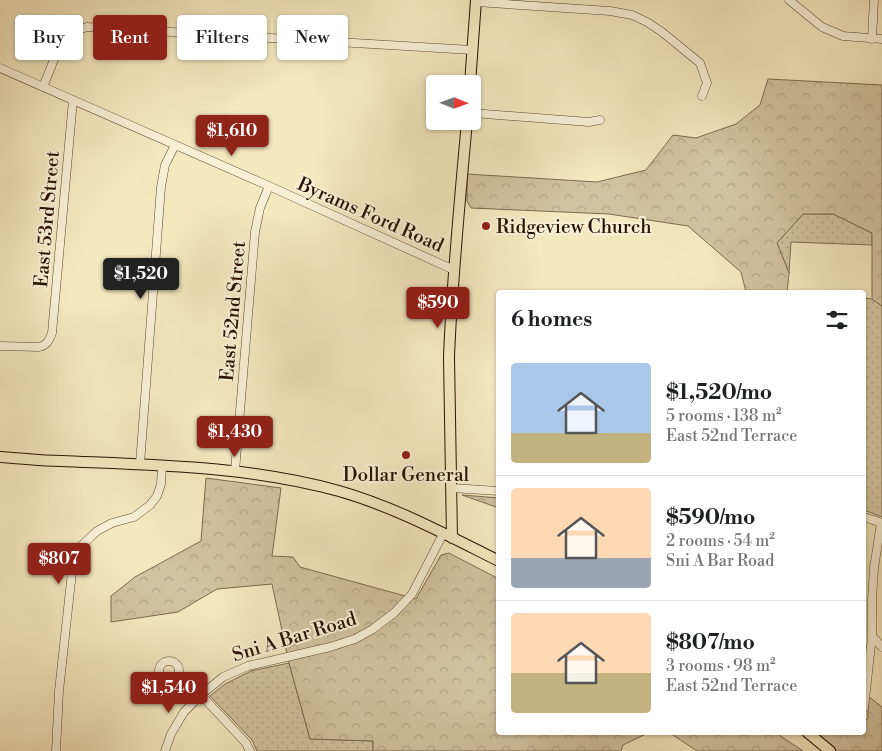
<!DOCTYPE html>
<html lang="en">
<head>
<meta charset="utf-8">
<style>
	body { margin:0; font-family:"Libre Bodoni",serif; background:#f6f6f6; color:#202124; height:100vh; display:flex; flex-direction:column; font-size:19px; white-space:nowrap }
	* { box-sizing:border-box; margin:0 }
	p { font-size:16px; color:#757577 }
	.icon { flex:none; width:28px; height:28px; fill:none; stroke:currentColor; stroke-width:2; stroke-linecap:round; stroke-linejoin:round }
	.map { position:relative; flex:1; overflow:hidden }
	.panel { position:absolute; left:496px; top:290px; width:370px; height:445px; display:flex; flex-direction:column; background:#fff; border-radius:5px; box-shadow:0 1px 4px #0004 }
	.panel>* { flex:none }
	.guide { position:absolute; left:15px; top:15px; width:406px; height:45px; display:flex; gap:10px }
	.needle { width:32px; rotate:91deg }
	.fabs { position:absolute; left:426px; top:75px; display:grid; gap:10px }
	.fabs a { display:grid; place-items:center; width:55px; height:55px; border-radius:5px; background:#fff; box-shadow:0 1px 4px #0004; font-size:25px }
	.price { position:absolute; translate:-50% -42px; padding:0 11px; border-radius:5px; background:#8f2418; color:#fff; font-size:16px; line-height:32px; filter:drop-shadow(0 1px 2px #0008) }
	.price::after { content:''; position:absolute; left:50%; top:30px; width:15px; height:11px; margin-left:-8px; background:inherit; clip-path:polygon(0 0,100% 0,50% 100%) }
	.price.current { background:#222; color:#fff }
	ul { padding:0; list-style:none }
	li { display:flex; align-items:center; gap:15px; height:125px; padding:0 15px }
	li+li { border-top:1px solid #e0e0e0 }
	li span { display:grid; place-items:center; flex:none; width:140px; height:100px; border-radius:5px; color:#555 }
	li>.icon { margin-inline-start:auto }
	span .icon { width:60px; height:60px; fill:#fffc; stroke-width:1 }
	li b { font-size:21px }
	h2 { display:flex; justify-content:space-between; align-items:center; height:60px; padding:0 15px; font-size:21px }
	.tag { padding:0 18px; border-radius:5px; background:#fff; box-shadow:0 1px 4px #0004; font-size:18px; line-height:45px }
	.tag.current { background:#8f2418; color:#fff }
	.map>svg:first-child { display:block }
</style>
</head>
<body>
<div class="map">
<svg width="882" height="751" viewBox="0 0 882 751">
	<defs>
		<pattern id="grass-dots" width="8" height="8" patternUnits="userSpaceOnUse" patternTransform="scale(1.25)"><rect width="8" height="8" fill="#d1c39f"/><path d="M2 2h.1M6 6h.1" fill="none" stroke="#b3a687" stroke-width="1.8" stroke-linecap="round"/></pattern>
		<pattern id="forest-crowns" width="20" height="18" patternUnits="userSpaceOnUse" patternTransform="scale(1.25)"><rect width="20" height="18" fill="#d1c39f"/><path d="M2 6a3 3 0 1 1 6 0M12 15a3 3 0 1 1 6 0" fill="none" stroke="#b3a687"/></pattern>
	</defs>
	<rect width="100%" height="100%" fill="#f4e8bf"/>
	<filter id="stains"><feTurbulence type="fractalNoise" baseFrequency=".004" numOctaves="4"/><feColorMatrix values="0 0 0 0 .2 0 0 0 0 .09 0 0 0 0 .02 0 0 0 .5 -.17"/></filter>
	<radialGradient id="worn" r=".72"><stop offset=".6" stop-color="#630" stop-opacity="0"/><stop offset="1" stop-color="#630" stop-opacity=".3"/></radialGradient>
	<path fill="url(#grass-dots)" stroke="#7c6a50" d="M803 214H833L872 233V245L791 242 789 273 777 243Z
		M864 298 872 299 882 306V517L864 510Z
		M289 663 310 739 373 741V751H257L252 740 210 696 225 684 251 671Z"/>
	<path fill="url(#forest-crowns)" stroke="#7c6a50" d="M768 79 882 85V306L872 299V233L833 214H803L777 243 789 273 787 292H746L741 272 688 226 609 214 471 208 467 201V174L597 182 646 170 673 135 696 138 736 124 760 105Z
		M206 478 281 488 272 556 293 557 300 567 416 599 441 555 449 553 499 579V732L648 733 623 745 621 751H373V741L310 739 289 663 272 584 217 589 178 612 111 622V596L135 577 201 541Z
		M462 495 499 498V508Z
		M868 696 882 707V751H838L815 733 864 732V724L868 717Z
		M670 733H776L803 751H697Z"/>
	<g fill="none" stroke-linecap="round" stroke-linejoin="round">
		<defs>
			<path id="minor" d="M789 0 822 27 843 36 882 39
				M476 2 610 11 632 15 647 22 662 32 700 63 707 83 702 96
				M872 39 874 0
				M0 68 269 186 454 270
				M43 87 61 42 72 32 87 27 472 50
				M472 113 589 122 600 120
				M0 346 39 347C47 345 49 341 52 333L73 100
				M140 464 161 187 165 165 175 145
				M235 471 255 232 260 208 269 186
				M451 488 499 491
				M864 517 882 523
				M872 636 882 647
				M159 671a10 10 0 1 1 20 0a10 10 0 1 1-20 0Z
				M176 677 201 695 246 743 250 751
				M864 708 872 636V600L874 568 881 523
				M56 751 59 691 72 572 76 556 80 547 97 531 112 523 134 517 150 505 157 496 161 484 162 466
				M165 751 171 734 184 712 201 695 223 677 248 666 330 647 355 639 373 629 394 613 412 594 443 534"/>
			<path id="major" d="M470 84 476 0
				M0 457C20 458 40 461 61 461 154 465 249 466 339 491 395 507 447 535 499 561
				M452 538 449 357C452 278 460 200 467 121
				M807 732 830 751"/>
		</defs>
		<use href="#minor" stroke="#5b4730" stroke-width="9"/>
		<use href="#major" stroke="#281100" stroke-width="12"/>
		<use href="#minor" stroke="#f8f0d5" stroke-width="8"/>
		<use href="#major" stroke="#f4e8bf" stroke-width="10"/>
	</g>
	<g fill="#8f2418" stroke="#f8f0d5" stroke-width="2">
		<circle cx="486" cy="226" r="5"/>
		<circle cx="406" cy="455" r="5"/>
	</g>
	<g text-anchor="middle" stroke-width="4" stroke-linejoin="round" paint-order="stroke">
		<g font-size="19" fill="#281100" stroke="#f8f0d5">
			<text transform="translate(371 214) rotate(24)" y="7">Byrams Ford Road</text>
			<text transform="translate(46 219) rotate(-85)" y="7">East 53rd Street</text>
			<text transform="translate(232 311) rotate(-85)" y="7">East 52nd Street</text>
			<text transform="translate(294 636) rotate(-17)" y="7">Sni A Bar Road</text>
		</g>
		<g font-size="19" fill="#281100" stroke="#f8f0d5" text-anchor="start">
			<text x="496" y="233">Ridgeview Church</text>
			<text x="406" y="481" text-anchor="middle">Dollar General</text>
		</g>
	</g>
	<rect width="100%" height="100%" filter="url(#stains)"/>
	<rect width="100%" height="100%" fill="url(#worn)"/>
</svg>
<div class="fabs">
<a><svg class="needle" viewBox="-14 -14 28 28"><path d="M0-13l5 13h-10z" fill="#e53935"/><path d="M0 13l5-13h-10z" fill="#757577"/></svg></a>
</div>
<b class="price" style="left:232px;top:157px">$1,610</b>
<b class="price current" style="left:141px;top:300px">$1,520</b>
<b class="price" style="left:438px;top:329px">$590</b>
<b class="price" style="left:235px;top:458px">$1,430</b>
<b class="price" style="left:59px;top:585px">$807</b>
<b class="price" style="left:169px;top:714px">$1,540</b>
<div class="guide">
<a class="tag">Buy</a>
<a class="tag current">Rent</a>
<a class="tag">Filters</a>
<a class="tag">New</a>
</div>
<section class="panel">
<h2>6 homes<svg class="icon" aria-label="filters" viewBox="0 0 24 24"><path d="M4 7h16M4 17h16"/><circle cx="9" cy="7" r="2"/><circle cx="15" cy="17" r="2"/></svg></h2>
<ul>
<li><span style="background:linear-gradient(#a9c7e8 70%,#c2b280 0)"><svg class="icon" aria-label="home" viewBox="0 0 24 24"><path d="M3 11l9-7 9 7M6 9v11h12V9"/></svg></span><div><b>$1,520/mo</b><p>5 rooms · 138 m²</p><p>East 52nd Terrace</p></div></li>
<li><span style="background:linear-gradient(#ffd9b3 70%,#9aa5b1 0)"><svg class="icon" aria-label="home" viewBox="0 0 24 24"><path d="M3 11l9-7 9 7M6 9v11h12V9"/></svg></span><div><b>$590/mo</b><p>2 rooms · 54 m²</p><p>Sni A Bar Road</p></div></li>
<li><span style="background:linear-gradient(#ffd9b3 60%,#c2b280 0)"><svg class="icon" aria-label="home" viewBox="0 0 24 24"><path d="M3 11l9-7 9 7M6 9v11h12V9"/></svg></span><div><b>$807/mo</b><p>3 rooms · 98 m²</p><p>East 52nd Terrace</p></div></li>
</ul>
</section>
</div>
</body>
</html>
